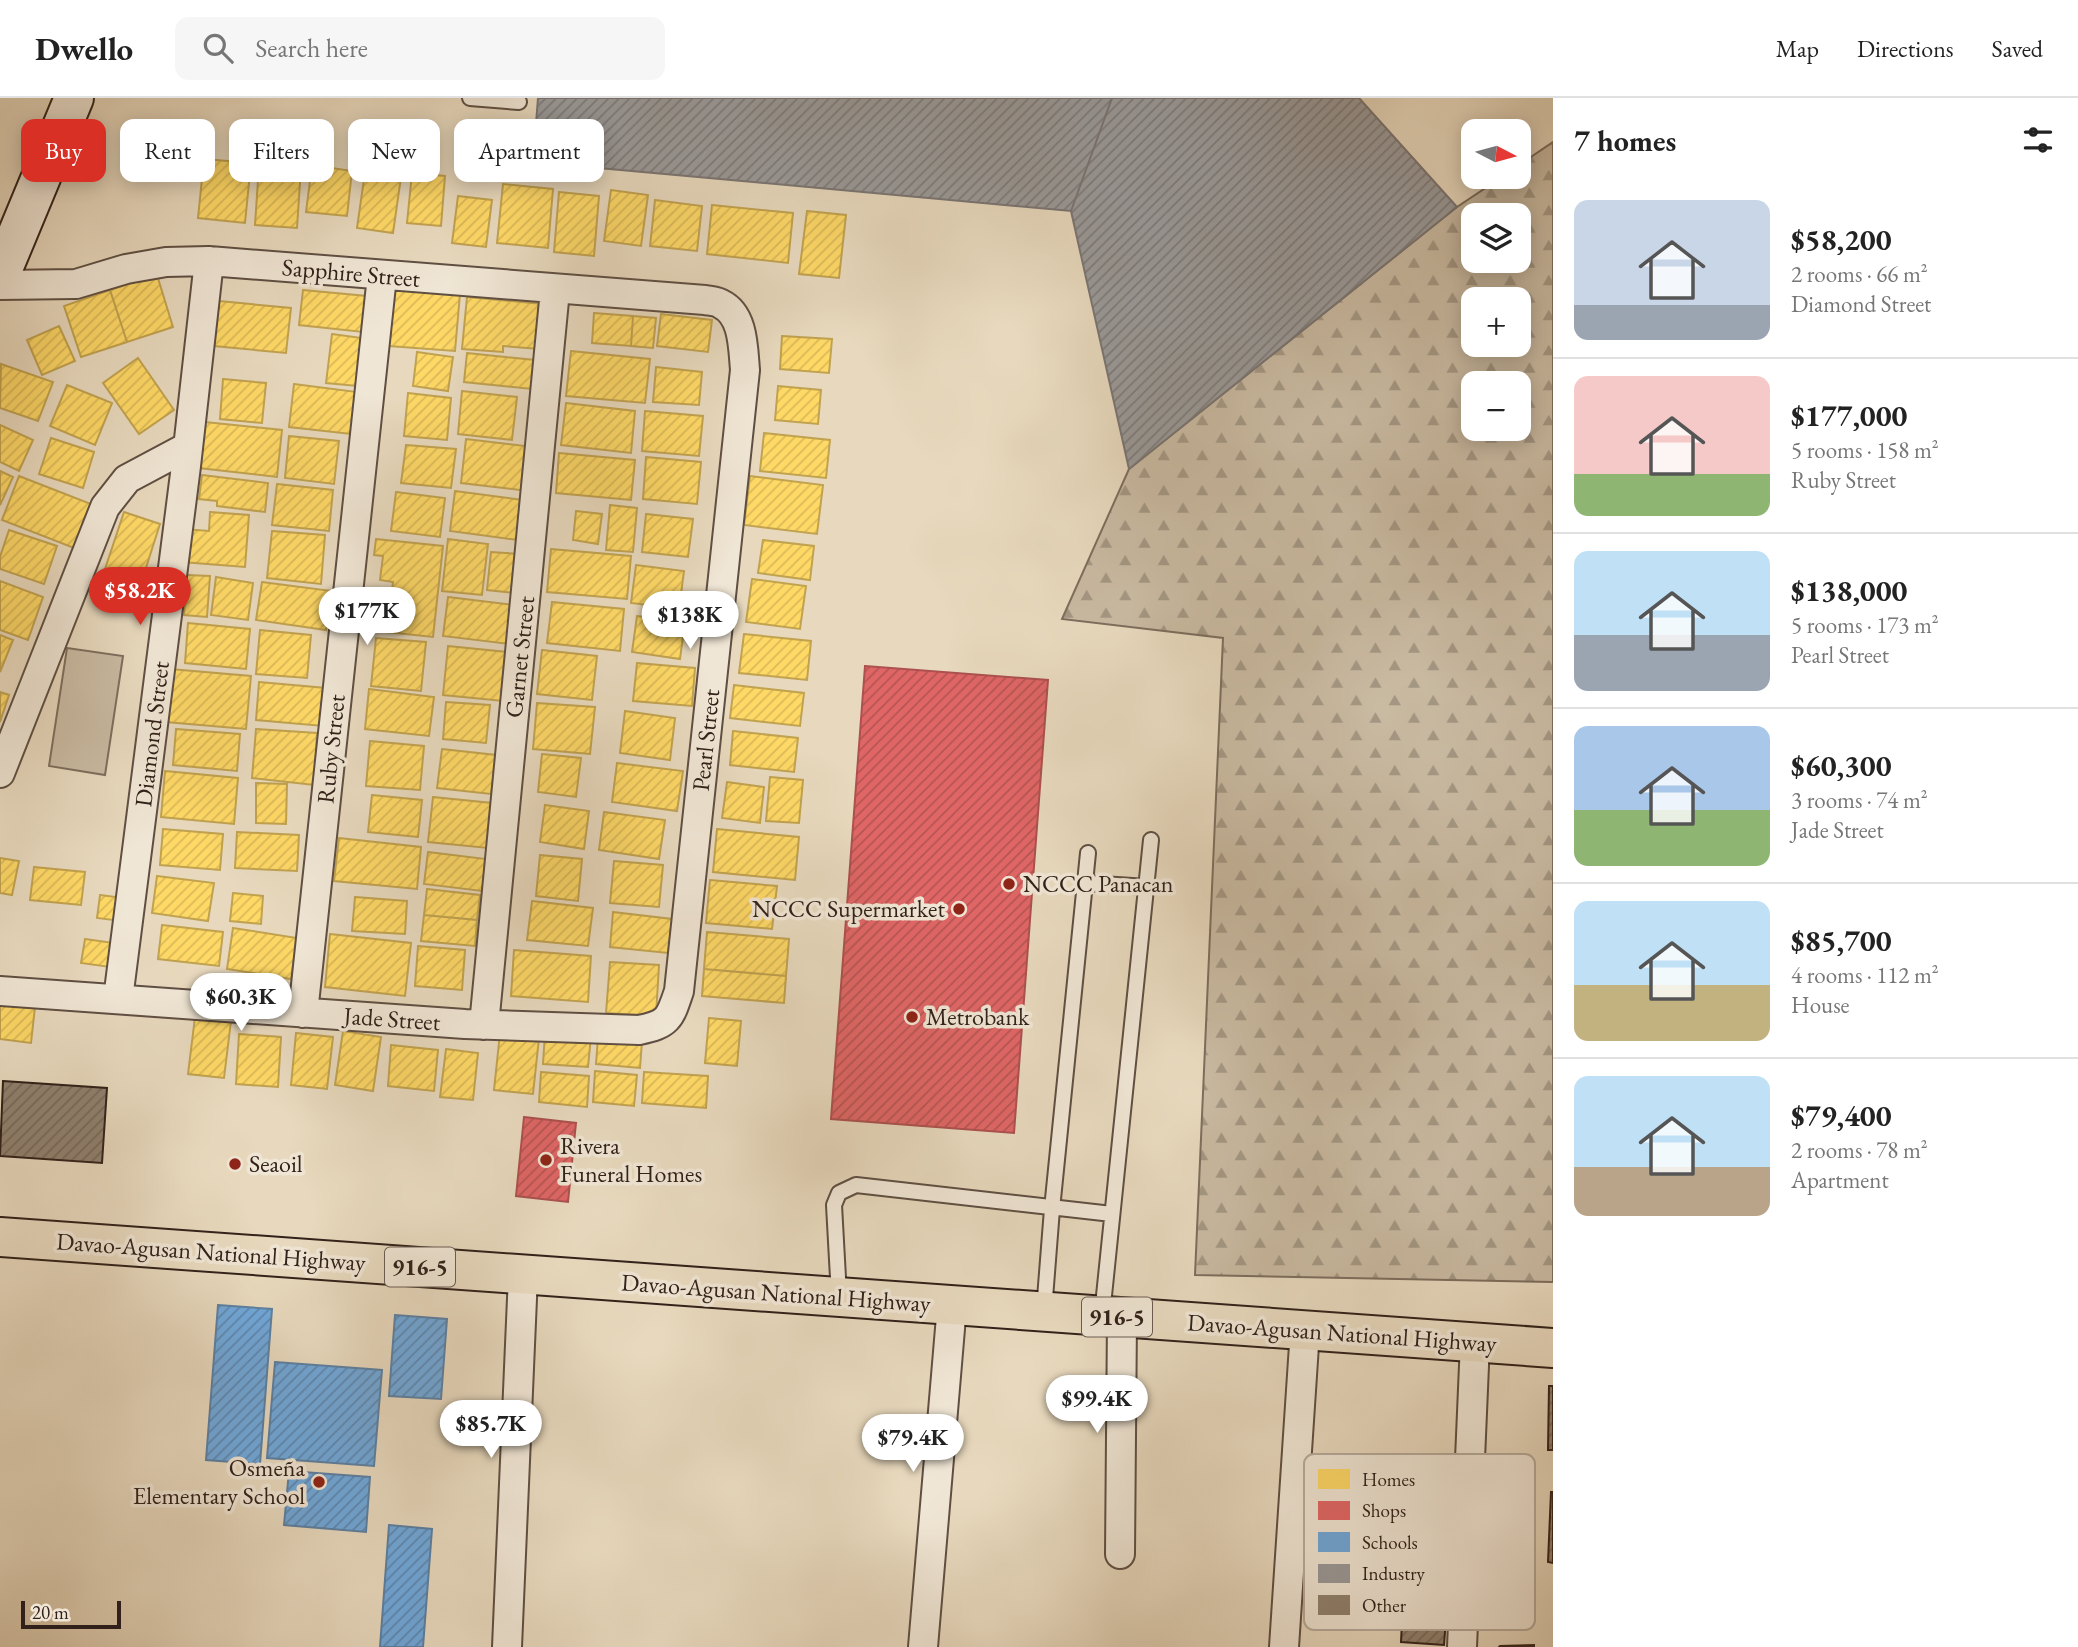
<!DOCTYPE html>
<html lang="en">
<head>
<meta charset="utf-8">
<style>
	body { margin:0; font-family:"EB Garamond",serif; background:#f6f6f6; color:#222; height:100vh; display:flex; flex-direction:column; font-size:26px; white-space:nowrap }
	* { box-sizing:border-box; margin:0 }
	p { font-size:23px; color:#767676 }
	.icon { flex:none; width:38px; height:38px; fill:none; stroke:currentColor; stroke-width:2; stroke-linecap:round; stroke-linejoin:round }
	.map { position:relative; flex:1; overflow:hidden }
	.side { display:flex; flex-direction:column; background:#fff; width:525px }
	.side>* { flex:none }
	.top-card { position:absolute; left:21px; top:21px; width:665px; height:63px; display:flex; gap:14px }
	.needle { width:46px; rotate:96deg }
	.tools { position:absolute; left:1461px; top:21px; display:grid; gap:14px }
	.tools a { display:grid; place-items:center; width:70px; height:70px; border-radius:14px; background:#fff; box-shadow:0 4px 18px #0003; font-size:35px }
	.scale { position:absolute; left:21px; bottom:18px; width:100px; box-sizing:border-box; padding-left:7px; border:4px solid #31211a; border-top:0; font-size:19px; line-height:24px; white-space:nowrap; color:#31211a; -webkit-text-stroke:5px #f0e6d5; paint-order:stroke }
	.price { position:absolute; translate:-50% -60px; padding:0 16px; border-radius:24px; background:#fff; color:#222; font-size:23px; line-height:46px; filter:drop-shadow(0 2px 4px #0008) }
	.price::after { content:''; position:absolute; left:50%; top:42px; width:21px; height:16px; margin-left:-10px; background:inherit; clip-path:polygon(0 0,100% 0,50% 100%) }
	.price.current { background:#d93025; color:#fff }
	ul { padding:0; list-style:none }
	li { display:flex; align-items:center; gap:21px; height:175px; padding:0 21px }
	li+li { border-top:2px solid #e0e0e0 }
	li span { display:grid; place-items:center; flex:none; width:196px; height:140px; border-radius:14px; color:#555 }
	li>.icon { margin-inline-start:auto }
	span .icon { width:84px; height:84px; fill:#fffc; stroke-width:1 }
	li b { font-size:30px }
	h2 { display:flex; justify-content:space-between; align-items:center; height:84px; padding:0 21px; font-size:30px }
	.tag { padding:0 24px; border-radius:14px; background:#fff; box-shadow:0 4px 18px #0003; font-size:24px; line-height:63px }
	.tag.current { background:#d93025; color:#fff }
	header { display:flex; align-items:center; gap:42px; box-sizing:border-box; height:98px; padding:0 35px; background:#fff; border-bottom:2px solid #e0e0e0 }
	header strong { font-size:33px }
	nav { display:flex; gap:38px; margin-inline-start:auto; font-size:24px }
	.search { width:490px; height:63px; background:#f6f6f6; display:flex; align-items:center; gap:18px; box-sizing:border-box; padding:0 24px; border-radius:14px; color:#767676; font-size:26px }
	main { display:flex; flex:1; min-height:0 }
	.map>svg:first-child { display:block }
</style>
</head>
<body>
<header>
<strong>Dwello</strong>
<div class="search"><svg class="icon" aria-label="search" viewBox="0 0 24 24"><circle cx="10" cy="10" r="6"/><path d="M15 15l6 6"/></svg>Search here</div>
<nav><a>Map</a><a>Directions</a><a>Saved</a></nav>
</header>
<main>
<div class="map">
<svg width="1553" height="1549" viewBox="0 0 1553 1549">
	<defs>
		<pattern id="forest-firs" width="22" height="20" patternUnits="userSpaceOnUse" patternTransform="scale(1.75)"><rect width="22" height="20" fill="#c9baa2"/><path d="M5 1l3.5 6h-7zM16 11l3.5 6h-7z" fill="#a49783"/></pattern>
		<pattern id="homes-hatch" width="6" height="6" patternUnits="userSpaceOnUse" patternTransform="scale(1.75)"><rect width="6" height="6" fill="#ffd966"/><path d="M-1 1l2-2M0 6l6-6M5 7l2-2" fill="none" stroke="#dbba58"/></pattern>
		<pattern id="shops-hatch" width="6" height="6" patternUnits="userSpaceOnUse" patternTransform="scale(1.75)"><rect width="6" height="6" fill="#e06666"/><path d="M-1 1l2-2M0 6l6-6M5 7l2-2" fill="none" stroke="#b65453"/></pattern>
		<pattern id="schools-hatch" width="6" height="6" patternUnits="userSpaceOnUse" patternTransform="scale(1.75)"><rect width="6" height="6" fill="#6fa8dc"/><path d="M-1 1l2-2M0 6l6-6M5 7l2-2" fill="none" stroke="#5c88b2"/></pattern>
		<pattern id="industry-hatch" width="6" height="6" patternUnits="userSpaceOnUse" patternTransform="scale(1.75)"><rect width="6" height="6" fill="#999"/><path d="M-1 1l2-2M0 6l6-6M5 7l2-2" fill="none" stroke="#7d7c7c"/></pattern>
		<pattern id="building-hatch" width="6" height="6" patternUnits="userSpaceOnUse" patternTransform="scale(1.75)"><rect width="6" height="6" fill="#90816f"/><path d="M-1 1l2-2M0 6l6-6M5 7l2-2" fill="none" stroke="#76695a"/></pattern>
	</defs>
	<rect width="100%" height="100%" fill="#e8d9be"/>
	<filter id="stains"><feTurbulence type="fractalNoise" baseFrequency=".00286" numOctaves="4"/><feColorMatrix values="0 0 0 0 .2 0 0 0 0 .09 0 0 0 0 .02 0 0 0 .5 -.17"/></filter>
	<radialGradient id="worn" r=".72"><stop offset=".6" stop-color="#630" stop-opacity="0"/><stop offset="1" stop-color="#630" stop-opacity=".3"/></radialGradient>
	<path fill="url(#forest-firs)" stroke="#7d6e5e" stroke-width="2" fill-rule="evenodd" d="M1553 44V1184L1195 1177 1223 540 1062 521 1129 371 1457 109 1502 79H1519V67ZM1474 117H1519V163H1474ZM1474 201H1519V247H1474ZM1474 285H1519V331H1474Z"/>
	<path fill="#c9baa2" stroke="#7d6e5e" stroke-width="2" d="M67 550 123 558 105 677 49 668Z"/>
	<path fill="url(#homes-hatch)" stroke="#c1a24f" stroke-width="2" d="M367 60 403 65 393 135 357 130Z
		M204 61 251 65 245 125 198 120Z
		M259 67 301 70 297 130 255 127Z
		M312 67 352 73 347 118 306 114Z
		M412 75 445 78 441 128 407 125Z
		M503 86 553 91 548 150 497 145Z
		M611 92 648 97 641 148 604 143Z
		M559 94 599 98 594 158 554 154Z
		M458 98 492 102 486 149 452 145Z
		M655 102 702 108 697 153 650 148Z
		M712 107 793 115 788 165 707 156Z
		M807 113 846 117 839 180 799 176Z
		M157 177 173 229 127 244 110 192Z
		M393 191 460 196 455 253 389 248Z
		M110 192 127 244 81 259 64 208Z
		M303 192 367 198 363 234 299 227Z
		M467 199 543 206 539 251 503 248V254L462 251Z
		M219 203 291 210 286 255 214 248Z
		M594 215 633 218 631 248 592 245Z
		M661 216 712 222 708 254 657 248Z
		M633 218 656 220 653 250 631 248Z
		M59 228 75 263 42 277 27 242Z
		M332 236 362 240 357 288 326 285Z
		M782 238 832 241 829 275 780 271Z
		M571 253 650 261 645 305 566 298Z
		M417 254 453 259 448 293 413 288Z
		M467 255 535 262 532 291 464 284Z
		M138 260 174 312 139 336 103 285Z
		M1 266 53 284 38 323 0 310Z
		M656 269 702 274 699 307 653 304Z
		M223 281 266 285 262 325 220 321Z
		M294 286 357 294 351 336 289 329Z
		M67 287 112 305 95 347 50 328Z
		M778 288 821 292 818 326 775 322Z
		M462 293 517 299 512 342 458 336Z
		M408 295 451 300 447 342 404 338Z
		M566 305 635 313 631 355 561 347Z
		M645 313 703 318 699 358 642 353Z
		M205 324 282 332 277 379 199 370Z
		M0 327 33 342 19 373 0 364Z
		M764 335 830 342 826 380 760 373Z
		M289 338 339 343 334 386 285 380Z
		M51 340 94 354 83 390 39 376Z
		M466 341 534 349 528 393 461 385Z
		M406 347 456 351 451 390 401 385Z
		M559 355 635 362 631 402 556 395Z
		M646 359 701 364 697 406 643 401Z
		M0 373 13 379 0 407Z
		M202 377 268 385 265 414 217 408V403L199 401Z
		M19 378 91 406 74 450 2 422Z
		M750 378 823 387 817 436 744 427Z
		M277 386 333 392 329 433 272 427Z
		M455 393 523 402 518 442 450 433Z
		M396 394 445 400 440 439 391 433Z
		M610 407 637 410 633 454 606 452Z
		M576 413 602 416 598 446 573 442Z
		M124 414 160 426 136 501 99 489Z
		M210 414 249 417 245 469 182 464 184 431 209 433Z
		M646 416 693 421 688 459 642 454Z
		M9 432 57 448 44 486 0 471V459Z
		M272 433 325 437 321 486 267 480Z
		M376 441 443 448 433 539 387 534 393 484 380 482 383 458 374 457Z
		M448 441 488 446 482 497 442 493Z
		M763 442 814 448 810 482 758 475Z
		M551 451 631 458 627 501 547 494Z
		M491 454 519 456 515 495 487 492Z
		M636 467 684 473 679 511 631 505Z
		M187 477 210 478 207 519 184 517Z
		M216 479 253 485 248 522 211 517Z
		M752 481 806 488 800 531 746 524Z
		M0 483 43 499 28 542 0 532Z
		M262 484 332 493 326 532 256 522Z
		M448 499 514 507 509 546 443 538Z
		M552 504 624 511 620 553 547 545Z
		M637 518 685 524 680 561 632 554Z
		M188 525 250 531 246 571 185 565Z
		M260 532 311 537 307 580 256 576Z
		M744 536 811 543 807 582 739 575Z
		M0 537 13 542 0 574Z
		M376 540 426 544 421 593 371 588Z
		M448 548 507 554 503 603 443 597Z
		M542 552 597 558 592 602 537 596Z
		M637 565 695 570 692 608 633 603Z
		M170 571 251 578 246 631 166 624Z
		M259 584 326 590 323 628 256 622Z
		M734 587 804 595 800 628 730 620Z
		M369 591 434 599 429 638 365 631Z
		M0 594 9 597 0 624Z
		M446 604 490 607 486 645 443 641Z
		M537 605 595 609 590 656 533 651Z
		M625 613 675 620 670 662 620 655Z
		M176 631 240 636 237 673 173 667Z
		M256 631 317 635 314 687 252 680Z
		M733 633 798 640 794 674 730 667Z
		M370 643 424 648 420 692 366 688Z
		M442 651 496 657 491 696 437 690Z
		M542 656 581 660 576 699 538 694Z
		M617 665 683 673 677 713 612 704Z
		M165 673 238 680 234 726 161 719Z
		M770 679 803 682 799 725 766 723Z
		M727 684 764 689 760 725 722 720Z
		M256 685 287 686 286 726 256 725Z
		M372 697 422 702 418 739 368 734Z
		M433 699 492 705 488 750 428 744Z
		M545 707 589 713 584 751 540 744Z
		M604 714 665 722 659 761 599 752Z
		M163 731 223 736 220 772 160 767Z
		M717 731 799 739 795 782 713 774Z
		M237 734 299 737 297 773 235 770Z
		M339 740 421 749 417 791 334 783Z
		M428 754 486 761 482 793 424 786Z
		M540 757 582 761 578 803 536 798Z
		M0 760 19 763 12 797 0 795Z
		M614 763 663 767 659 809 610 805Z
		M34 769 85 774 81 807 30 802Z
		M157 778 214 785 208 823 152 815Z
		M710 782 777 788 772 831 706 825Z
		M427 791 480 797 477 822 424 817Z
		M233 795 263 798 261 826 230 823Z
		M100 797 124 800 121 823 97 820Z
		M355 799 407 803 405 836 352 833Z
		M532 803 593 810 588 848 527 842Z
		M613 814 672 821 668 855 610 849Z
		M424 817 477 822 475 848 421 843Z
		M162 827 223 834 219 868 158 861Z
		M233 830 297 840 291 881 227 871Z
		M707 834 789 841 786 878 704 871Z
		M330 836 411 845 405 898 325 889Z
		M85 841 121 846 117 870 81 865Z
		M418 848 465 852 462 892 415 888Z
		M514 852 591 858 588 904 511 898Z
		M610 864 659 867 656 918 606 915Z
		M704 871 786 878 784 905 702 898Z
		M0 905 35 909 31 945 0 941Z
		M195 919 231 923 224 980 188 976Z
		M709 920 741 923 737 968 705 965Z
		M343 933 381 939 373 993 335 987Z
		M296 935 333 939 327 991 291 987Z
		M500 935 539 940 533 996 494 992Z
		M545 935 591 938 588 969 543 966Z
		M239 936 281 939 278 989 236 986Z
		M598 939 642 943 640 970 596 966Z
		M391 947 438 952 434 993 388 988Z
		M446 951 478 955 473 1002 440 999Z
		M595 973 637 977 634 1008 593 1004Z
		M541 974 589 978 587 1009 539 1004Z
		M644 974 708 978 706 1010 642 1005Z"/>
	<path fill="url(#shops-hatch)" stroke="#ac514f" stroke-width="2" d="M865 568 1048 582 1014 1035 831 1021Z
		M524 1019 576 1025 568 1104 516 1098Z"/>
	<path fill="url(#schools-hatch)" stroke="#5c80a2" stroke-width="2" d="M218 1207 272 1211 260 1366 206 1362Z
		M395 1217 447 1221 441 1301 389 1298Z
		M275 1264 382 1272 374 1368 267 1360Z
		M289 1373 370 1379 366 1434 284 1427Z
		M389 1427 432 1431 423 1549H380Z"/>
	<path fill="url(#industry-hatch)" stroke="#7a7573" stroke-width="2" d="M538 0H1112L1071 113 533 64Z
		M1112 0H1359L1457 109 1129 371 1071 113Z"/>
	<path fill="url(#building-hatch)" stroke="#31211a" stroke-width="2" d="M3 983 107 990 102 1065 0 1058Z
		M1549 1288H1553V1352H1548Z
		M1551 1394H1553V1465L1548 1464Z
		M1403 1504 1447 1507 1444 1547 1401 1544Z
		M1534 1547V1549H1499L1500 1548Z"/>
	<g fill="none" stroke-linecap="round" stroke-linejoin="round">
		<defs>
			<path id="lane" d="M470 0 519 4
				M1086 785 1148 789
				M839 1198 834 1107 839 1095 856 1087 1112 1116
				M1044 1213 1052 1111 1088 755
				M1102 1217 1151 742"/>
			<path id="street" d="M0 187 76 186 126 171 166 164 209 163 705 202C710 203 717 203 721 206 744 217 743 251 745 272L679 893C670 920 669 926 639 932L465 926 0 893
				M0 675 105 409 127 381 187 349
				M118 901 186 368 209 163
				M303 915 382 178
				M484 927 555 192
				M1120 1456 1122 1220
				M507 1549 523 1177
				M923 1549 952 1207
				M1284 1549 1305 1232
				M1462 1549 1475 1244"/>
			<path id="secondary" d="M0 178 74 0"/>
			<path id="primary" d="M0 1139 1553 1250"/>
		</defs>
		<use href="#lane" stroke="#5f4f43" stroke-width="18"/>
		<use href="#street" stroke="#5f4f43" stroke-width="32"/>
		<use href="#secondary" stroke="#31211a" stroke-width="42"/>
		<use href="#primary" stroke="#31211a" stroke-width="42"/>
		<use href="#lane" stroke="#f0e6d5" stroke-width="14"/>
		<use href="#street" stroke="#f0e6d5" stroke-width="28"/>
		<use href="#secondary" stroke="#f0e6d5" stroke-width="38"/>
		<use href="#primary" stroke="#e8d9be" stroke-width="38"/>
	</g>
	<g fill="#8f2418" stroke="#f0e6d5" stroke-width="2.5">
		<circle cx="1009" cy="786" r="7"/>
		<circle cx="959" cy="811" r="7"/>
		<circle cx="912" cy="919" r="7"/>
		<circle cx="546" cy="1062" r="7"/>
		<circle cx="235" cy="1066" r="7"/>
		<circle cx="319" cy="1384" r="7"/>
	</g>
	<g text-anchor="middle" stroke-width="7" stroke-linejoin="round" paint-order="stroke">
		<g fill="#f0e6d5" stroke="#6a5c52" stroke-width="2">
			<rect x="385" y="1149.5" width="70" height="39" rx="5"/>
			<rect x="1082" y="1199.5" width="70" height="39" rx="5"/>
		</g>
		<g font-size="23" font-weight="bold" fill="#31211a">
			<text x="420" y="1177">916-5</text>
			<text x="1117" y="1227">916-5</text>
		</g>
		<g font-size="24" fill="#31211a" stroke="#f0e6d5">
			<text transform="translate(351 175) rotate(5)" y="8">Sapphire Street</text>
			<text transform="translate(520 559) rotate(-84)" y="8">Garnet Street</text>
			<text transform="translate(152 636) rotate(-83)" y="8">Diamond Street</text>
			<text transform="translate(706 642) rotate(-84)" y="8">Pearl Street</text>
			<text transform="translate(331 651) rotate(-84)" y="8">Ruby Street</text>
			<text transform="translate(392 921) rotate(4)" y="8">Jade Street</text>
			<text transform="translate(211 1154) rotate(4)" y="8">Davao-Agusan National Highway</text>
			<text transform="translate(776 1195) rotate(4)" y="8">Davao-Agusan National Highway</text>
			<text transform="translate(1342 1235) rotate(4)" y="8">Davao-Agusan National Highway</text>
		</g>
		<g font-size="24" fill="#31211a" stroke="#f0e6d5" text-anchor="start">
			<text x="1023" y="794">NCCC Panacan</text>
			<text x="945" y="819" text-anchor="end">NCCC Supermarket</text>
			<text x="926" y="927">Metrobank</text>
			<text x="560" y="1056">Rivera<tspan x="560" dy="28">Funeral Homes</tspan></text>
			<text x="249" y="1074">Seaoil</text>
			<text x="305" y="1378" text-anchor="end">Osmeña<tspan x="305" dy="28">Elementary School</tspan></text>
		</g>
	</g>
	<rect x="1304" y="1356" width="231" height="176" rx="10" fill="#f0e6d5" stroke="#b7ab9d" stroke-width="2"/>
	<rect x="1318" y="1371" width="32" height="20" fill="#ffd966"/>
	<rect x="1318" y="1403" width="32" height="19" fill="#e06666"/>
	<rect x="1318" y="1434" width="32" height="20" fill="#6fa8dc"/>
	<rect x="1318" y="1466" width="32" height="19" fill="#999"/>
	<rect x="1318" y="1497" width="32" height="20" fill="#90816f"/>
	<g font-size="19" fill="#31211a">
		<text x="1362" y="1388">Homes</text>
		<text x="1362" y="1419">Shops</text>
		<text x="1362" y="1451">Schools</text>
		<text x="1362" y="1482">Industry</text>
		<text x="1362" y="1514">Other</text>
	</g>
	<rect width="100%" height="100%" filter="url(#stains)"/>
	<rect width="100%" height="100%" fill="url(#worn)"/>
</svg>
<div class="tools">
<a><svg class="needle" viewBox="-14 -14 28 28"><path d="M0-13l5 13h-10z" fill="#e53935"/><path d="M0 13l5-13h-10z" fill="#767676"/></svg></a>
<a><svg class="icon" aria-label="layers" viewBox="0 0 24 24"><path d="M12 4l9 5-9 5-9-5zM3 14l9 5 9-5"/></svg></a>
<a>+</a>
<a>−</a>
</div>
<div class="scale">20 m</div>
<b class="price current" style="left:140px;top:529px">$58.2K</b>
<b class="price" style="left:367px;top:549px">$177K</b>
<b class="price" style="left:690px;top:553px">$138K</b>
<b class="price" style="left:241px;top:935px">$60.3K</b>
<b class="price" style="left:1097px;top:1337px">$99.4K</b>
<b class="price" style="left:491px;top:1362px">$85.7K</b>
<b class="price" style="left:913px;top:1376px">$79.4K</b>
<div class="top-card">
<a class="tag current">Buy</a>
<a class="tag">Rent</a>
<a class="tag">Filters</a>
<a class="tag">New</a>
<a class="tag">Apartment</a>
</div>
</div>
<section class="side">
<h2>7 homes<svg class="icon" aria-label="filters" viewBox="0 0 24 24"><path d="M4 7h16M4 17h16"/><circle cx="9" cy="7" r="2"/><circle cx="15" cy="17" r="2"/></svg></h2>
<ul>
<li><span style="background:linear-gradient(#c9d6e8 75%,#9aa5b1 0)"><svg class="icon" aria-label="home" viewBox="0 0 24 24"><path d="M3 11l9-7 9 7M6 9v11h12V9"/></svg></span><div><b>$58,200</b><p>2 rooms · 66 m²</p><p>Diamond Street</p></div></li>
<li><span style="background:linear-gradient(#f6c9c9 70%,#8fb573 0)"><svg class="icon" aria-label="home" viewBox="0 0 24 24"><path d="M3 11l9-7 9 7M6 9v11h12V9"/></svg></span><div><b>$177,000</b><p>5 rooms · 158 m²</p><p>Ruby Street</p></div></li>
<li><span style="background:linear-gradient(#bfe0f5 60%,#9aa5b1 0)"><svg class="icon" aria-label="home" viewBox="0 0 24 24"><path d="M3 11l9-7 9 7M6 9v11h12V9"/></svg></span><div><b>$138,000</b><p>5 rooms · 173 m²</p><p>Pearl Street</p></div></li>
<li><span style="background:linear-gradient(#a9c7e8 60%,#8fb573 0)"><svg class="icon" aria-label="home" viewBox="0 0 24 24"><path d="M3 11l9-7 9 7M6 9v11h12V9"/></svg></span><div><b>$60,300</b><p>3 rooms · 74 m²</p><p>Jade Street</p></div></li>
<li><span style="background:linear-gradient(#bfe0f5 60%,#c2b280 0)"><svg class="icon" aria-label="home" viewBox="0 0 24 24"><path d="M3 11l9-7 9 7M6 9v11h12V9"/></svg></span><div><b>$85,700</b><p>4 rooms · 112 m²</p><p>House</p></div></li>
<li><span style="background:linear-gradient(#bfe0f5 65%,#b9a48a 0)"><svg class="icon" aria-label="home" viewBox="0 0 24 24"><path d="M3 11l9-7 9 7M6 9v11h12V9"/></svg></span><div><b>$79,400</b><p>2 rooms · 78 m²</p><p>Apartment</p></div></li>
</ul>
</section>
</main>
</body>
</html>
